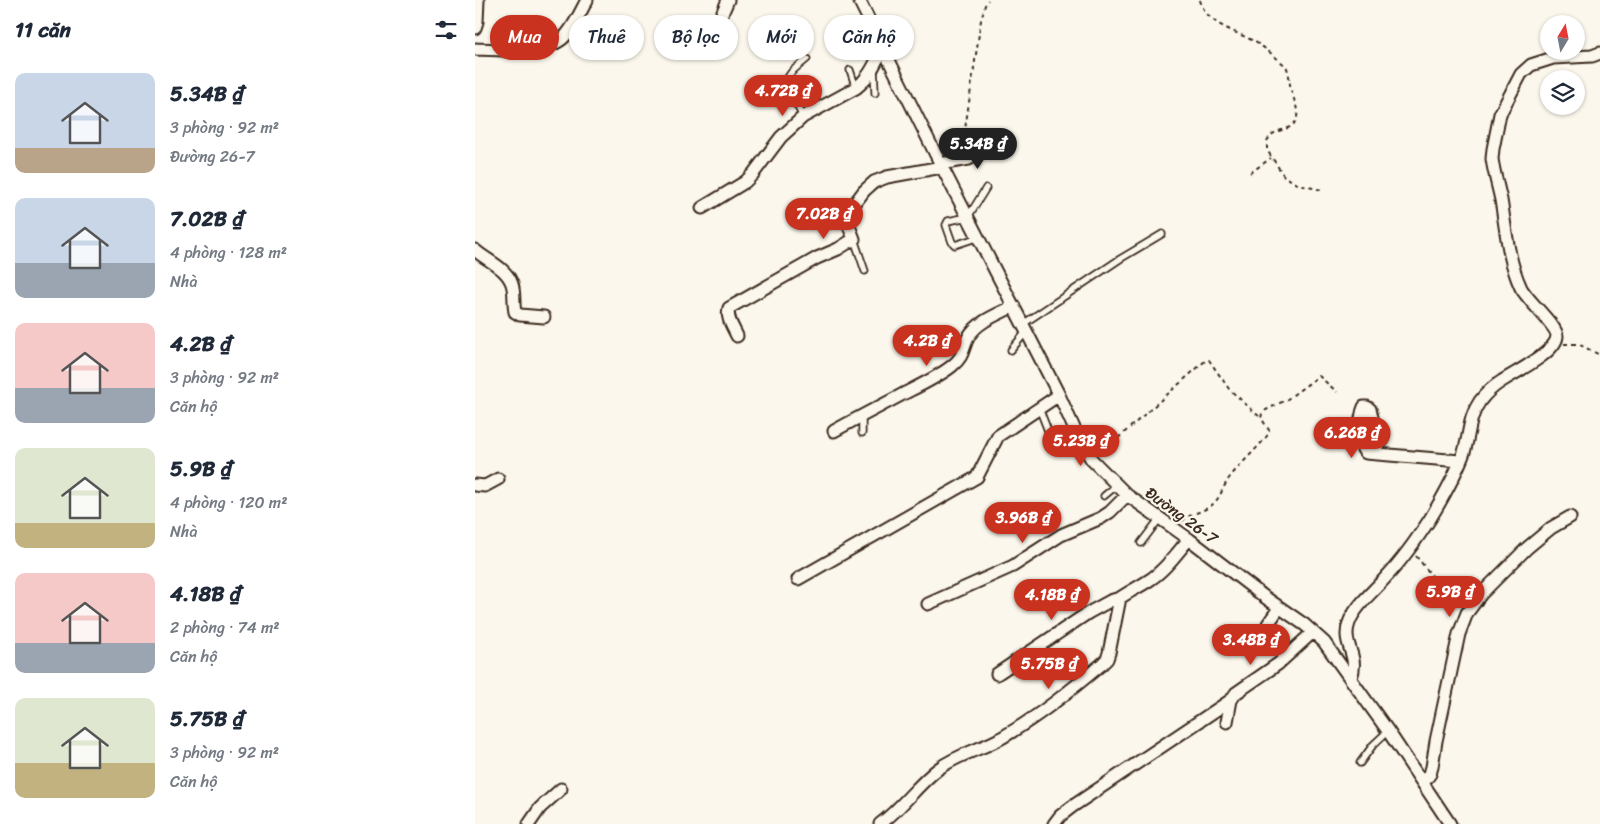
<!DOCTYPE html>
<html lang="vi">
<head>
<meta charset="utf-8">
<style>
	body { margin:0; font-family:Sriracha,sans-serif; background:#f6f6f7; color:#1f2937; height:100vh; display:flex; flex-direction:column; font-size:19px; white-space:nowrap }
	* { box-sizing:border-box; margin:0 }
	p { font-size:16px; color:#747a83 }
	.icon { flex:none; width:28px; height:28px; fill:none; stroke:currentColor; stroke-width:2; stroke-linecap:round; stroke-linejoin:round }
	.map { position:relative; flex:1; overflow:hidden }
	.sheet { display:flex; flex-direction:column; background:#fff; width:475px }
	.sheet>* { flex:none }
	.top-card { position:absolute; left:15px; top:15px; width:475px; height:45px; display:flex; gap:10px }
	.needle { width:32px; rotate:10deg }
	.fabs { position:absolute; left:1065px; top:15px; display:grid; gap:10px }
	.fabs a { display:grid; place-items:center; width:45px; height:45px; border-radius:50%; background:#fff; box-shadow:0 1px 4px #0004; font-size:25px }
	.price { position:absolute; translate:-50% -42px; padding:0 11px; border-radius:18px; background:#c8321e; color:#fff; font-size:16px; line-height:32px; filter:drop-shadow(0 1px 2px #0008) }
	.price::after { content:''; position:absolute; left:50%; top:30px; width:15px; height:11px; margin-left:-8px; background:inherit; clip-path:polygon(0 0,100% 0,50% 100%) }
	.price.active { background:#222; color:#fff }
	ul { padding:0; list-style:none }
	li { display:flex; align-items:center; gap:15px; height:125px; padding:0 15px }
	li span { display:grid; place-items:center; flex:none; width:140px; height:100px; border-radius:10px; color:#555 }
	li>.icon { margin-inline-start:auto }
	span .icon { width:60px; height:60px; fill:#fffc; stroke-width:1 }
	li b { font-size:21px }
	h2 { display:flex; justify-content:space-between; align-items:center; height:60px; padding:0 15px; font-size:21px }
	.tag { padding:0 18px; border-radius:22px; background:#fff; box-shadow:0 1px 4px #0004; font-size:18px; line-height:45px }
	.tag.active { background:#c8321e; color:#fff }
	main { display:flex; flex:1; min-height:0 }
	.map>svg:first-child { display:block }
</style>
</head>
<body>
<main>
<section class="sheet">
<h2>11 căn<svg class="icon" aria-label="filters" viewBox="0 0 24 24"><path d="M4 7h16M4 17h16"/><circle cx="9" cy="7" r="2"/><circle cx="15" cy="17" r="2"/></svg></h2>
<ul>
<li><span style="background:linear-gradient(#c9d6e8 75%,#b9a48a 0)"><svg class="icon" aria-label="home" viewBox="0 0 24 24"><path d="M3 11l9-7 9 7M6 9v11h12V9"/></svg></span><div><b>5.34B ₫</b><p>3 phòng · 92 m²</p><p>Đường 26-7</p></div></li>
<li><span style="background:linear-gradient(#c9d6e8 65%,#9aa5b1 0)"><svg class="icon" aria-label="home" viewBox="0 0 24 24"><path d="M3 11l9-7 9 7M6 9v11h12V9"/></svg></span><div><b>7.02B ₫</b><p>4 phòng · 128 m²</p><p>Nhà</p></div></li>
<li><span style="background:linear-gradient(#f6c9c9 65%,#9aa5b1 0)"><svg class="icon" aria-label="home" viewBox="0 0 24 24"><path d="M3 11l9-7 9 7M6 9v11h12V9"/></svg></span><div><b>4.2B ₫</b><p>3 phòng · 92 m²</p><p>Căn hộ</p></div></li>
<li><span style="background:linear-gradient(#dfe7d0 75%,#c2b280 0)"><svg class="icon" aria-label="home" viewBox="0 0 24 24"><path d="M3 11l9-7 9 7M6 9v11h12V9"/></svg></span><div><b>5.9B ₫</b><p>4 phòng · 120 m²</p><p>Nhà</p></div></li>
<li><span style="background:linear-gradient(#f6c9c9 70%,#9aa5b1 0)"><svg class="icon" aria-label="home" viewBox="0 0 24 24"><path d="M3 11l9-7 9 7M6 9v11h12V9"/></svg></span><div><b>4.18B ₫</b><p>2 phòng · 74 m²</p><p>Căn hộ</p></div></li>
<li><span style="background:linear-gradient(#dfe7d0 65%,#c2b280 0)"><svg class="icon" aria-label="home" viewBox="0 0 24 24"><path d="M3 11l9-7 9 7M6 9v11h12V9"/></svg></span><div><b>5.75B ₫</b><p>3 phòng · 92 m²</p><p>Căn hộ</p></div></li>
</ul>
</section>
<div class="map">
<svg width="1125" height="824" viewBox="0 0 1125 824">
	<rect width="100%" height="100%" fill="#fbf7ec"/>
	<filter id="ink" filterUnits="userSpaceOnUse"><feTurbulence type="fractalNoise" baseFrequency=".02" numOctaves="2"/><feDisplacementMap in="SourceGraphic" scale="10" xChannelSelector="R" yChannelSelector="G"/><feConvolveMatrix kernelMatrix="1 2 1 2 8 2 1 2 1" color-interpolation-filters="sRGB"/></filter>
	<g filter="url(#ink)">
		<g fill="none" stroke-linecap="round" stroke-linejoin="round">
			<defs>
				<path id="service" d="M399 68 400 93
					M375 70 381 88
					M328 117 312 86C310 73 323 67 332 59
					M504 237 480 245 477 242 471 225 473 221 493 217 511 188
					M379 239 390 271
					M548 324 645 259 687 234
					M536 350 551 332
					M564 408 577 441
					M387 433V416
					M899 452 910 442
					M629 496 641 486
					M666 543 685 518
					M885 763 898 745 913 731"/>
				<path id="minor" d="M384 0 467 167 584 395 604 439 617 460 652 495 714 539 791 598 830 625 849 642 913 731 975 824
					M0 28 2 22 3 0
					M237 37 253 0
					M0 49C23 50 68 54 87 39 98 30 105 12 112 0
					M465 164 494 159 526 138
					M227 208 270 182 278 174 306 137 328 117 381 88C395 77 400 63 408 48
					M0 250C12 261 31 267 37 284 40 293 38 303 40 312L45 315 69 317
					M262 336C258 327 251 318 254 308L342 258 363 249 379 239 372 221 374 211 389 191 399 182 412 177 467 167
					M897 417 895 409 892 407H889C885 416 882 447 891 453L985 461
					M359 431C382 418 406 406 430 393 446 385 463 377 477 366 490 356 487 348 494 336 503 321 524 314 539 306
					M0 485 10 486 23 479
					M323 579 502 477 523 436 584 395
					M453 604 538 566 586 535 626 518 635 512 652 495
					M793 624 804 608
					M522 674 613 613 635 601 645 598
					M876 678C885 654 866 645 874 623 879 607 901 589 912 576 928 559 942 539 955 519 967 499 980 476 988 455 995 436 993 418 1005 401 1011 393 1019 386 1027 381 1040 372 1081 353 1082 336 1082 326 1053 301 1046 288 1033 260 1031 230 1026 200 1023 186 1019 173 1017 159L1018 149 1025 114 1046 74 1056 65 1078 58 1117 56 1125 53
					M752 722 756 700 761 693 803 664 838 632
					M948 783 955 774 957 767 961 741 984 634 992 613 1006 594 1052 548 1076 528 1095 517
					M54 824 65 808 86 789
					M405 824C427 808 442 785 463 769 483 754 508 749 528 737 564 716 596 690 627 664L632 659 634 653 645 598C655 591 666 586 676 579 691 569 702 553 714 539
					M579 824 585 816 598 806 756 700"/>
			</defs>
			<use href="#service" stroke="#3b2a1e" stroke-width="9"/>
			<use href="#minor" stroke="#3b2a1e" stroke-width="15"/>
			<path stroke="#3b2a1e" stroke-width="2" stroke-dasharray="4 4" stroke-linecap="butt" d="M725 0C732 26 760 30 780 42 791 48 801 58 811 66 815 74 814 82 816 90 819 101 829 119 815 127 808 130 802 131 796 135L792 141V150L809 176 824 185 847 190
				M487 150 506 20 510 5 513 0
				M775 173 796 158
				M1089 344H1103L1125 355
				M625 454 730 361 734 360 754 389 786 418
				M707 521C716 513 729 512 738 504 746 497 748 486 755 477 766 463 780 451 792 436L794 430 786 418 787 414 791 410 811 400 844 376 862 392
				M941 556 961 581 984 605"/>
			<use href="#service" stroke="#fbf7ec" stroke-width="5.5"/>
			<use href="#minor" stroke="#fbf7ec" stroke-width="11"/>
		</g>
	</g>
	<g text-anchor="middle" stroke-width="4.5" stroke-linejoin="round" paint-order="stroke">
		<g font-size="16" fill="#3b2a1e" stroke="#fbf7ec">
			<text transform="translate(707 515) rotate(36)" y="6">Đường 26-7</text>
		</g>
	</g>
</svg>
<div class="fabs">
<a><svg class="needle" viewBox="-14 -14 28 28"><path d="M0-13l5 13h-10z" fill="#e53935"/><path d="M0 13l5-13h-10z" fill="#747a83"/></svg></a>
<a><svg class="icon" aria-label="layers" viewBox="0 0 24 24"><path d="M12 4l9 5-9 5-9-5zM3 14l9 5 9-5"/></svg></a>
</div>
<b class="price" style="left:308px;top:117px">4.72B ₫</b>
<b class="price active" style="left:503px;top:170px">5.34B ₫</b>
<b class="price" style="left:349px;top:240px">7.02B ₫</b>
<b class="price" style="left:452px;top:367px">4.2B ₫</b>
<b class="price" style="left:877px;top:459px">6.26B ₫</b>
<b class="price" style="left:606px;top:467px">5.23B ₫</b>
<b class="price" style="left:548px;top:544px">3.96B ₫</b>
<b class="price" style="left:975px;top:618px">5.9B ₫</b>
<b class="price" style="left:577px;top:621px">4.18B ₫</b>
<b class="price" style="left:776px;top:666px">3.48B ₫</b>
<b class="price" style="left:574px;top:690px">5.75B ₫</b>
<div class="top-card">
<a class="tag active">Mua</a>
<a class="tag">Thuê</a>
<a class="tag">Bộ lọc</a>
<a class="tag">Mới</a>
<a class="tag">Căn hộ</a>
</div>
</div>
</main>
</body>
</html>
